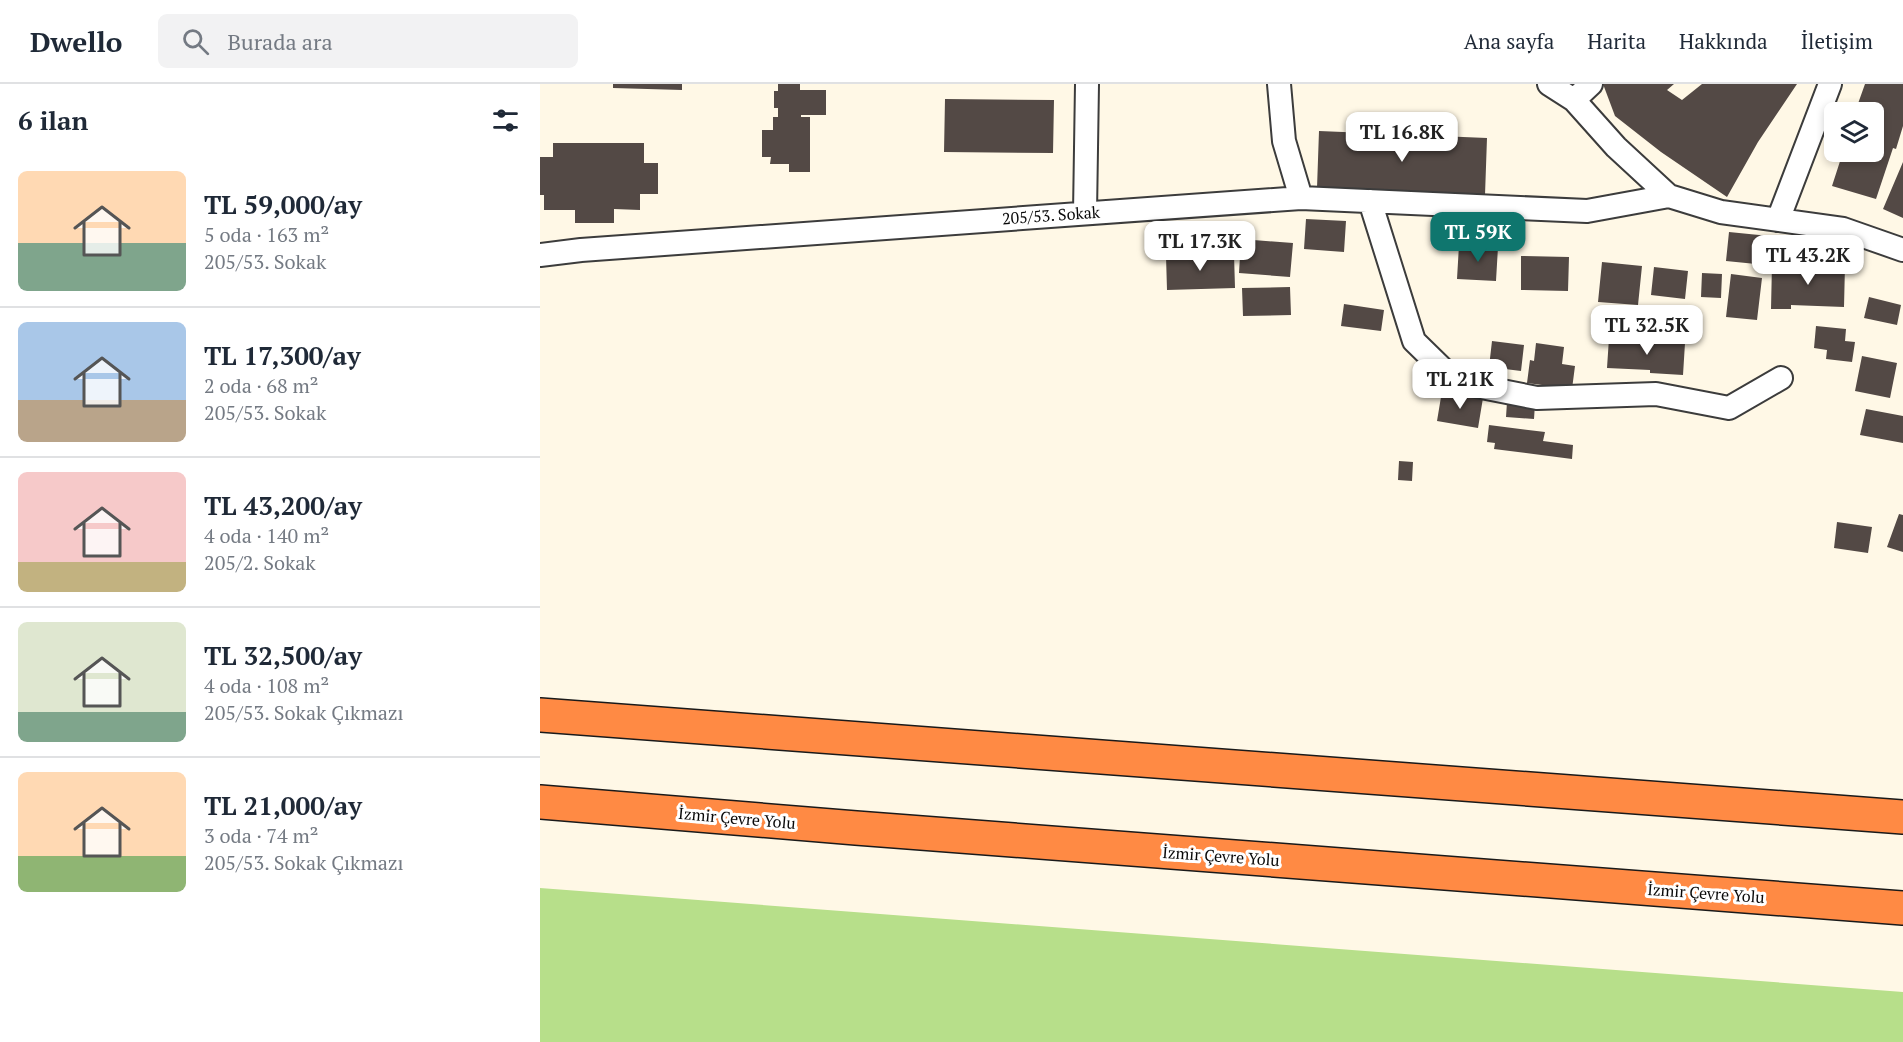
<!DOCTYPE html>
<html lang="tr">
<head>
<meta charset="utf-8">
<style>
	body { margin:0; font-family:"PT Serif",serif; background:#f2f2f3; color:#1f2937; height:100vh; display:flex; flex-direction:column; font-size:22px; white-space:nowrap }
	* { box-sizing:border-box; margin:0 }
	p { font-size:20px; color:#747a83 }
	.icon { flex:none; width:33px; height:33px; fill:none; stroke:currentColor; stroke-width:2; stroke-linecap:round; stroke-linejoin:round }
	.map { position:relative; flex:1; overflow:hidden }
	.details { display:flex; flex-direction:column; background:#fff; width:540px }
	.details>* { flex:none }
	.fabs { position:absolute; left:1284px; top:18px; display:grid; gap:12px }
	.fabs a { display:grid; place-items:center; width:60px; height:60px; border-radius:9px; background:#fff; box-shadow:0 3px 9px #0003; font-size:30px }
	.price { position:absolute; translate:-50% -51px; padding:0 14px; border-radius:12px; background:#fff; color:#222; font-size:20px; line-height:39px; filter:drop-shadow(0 2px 3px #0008) }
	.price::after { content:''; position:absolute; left:50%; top:36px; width:18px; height:14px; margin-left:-9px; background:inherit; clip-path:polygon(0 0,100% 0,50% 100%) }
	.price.selected { background:#0f766e; color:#fff }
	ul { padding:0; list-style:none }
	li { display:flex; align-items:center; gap:18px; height:150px; padding:0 18px }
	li+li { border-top:2px solid #e0e1e3 }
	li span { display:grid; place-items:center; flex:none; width:168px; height:120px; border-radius:9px; color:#555 }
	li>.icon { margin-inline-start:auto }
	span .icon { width:72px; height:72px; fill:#fffc; stroke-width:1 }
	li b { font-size:26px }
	h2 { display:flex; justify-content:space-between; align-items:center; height:72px; padding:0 18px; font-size:26px }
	header { display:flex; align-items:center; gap:36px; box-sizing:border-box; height:84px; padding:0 30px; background:#fff; border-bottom:2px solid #e0e1e3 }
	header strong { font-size:28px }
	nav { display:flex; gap:33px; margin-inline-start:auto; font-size:21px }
	.search { width:420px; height:54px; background:#f2f2f3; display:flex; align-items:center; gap:15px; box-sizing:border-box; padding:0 21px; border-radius:9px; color:#747a83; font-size:22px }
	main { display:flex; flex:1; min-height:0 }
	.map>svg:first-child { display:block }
</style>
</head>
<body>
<header>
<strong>Dwello</strong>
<div class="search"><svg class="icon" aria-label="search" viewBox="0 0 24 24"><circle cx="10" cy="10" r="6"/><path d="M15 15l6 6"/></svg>Burada ara</div>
<nav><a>Ana sayfa</a><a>Harita</a><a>Hakkında</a><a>İletişim</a></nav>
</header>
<main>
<section class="details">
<h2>6 ilan<svg class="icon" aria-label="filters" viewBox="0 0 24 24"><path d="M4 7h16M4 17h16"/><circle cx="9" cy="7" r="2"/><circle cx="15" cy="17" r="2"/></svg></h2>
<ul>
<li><span style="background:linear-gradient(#ffd9b3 60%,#7fa58c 0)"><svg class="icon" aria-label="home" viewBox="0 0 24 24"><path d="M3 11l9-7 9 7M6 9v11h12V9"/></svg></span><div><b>TL 59,000/ay</b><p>5 oda · 163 m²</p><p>205/53. Sokak</p></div></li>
<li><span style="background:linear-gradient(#a9c7e8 65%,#b9a48a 0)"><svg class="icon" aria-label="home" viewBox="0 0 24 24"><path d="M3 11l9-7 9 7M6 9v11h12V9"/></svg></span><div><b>TL 17,300/ay</b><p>2 oda · 68 m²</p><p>205/53. Sokak</p></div></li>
<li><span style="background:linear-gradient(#f6c9c9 75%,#c2b280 0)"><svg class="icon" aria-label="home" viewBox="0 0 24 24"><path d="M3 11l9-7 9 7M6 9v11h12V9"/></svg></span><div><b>TL 43,200/ay</b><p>4 oda · 140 m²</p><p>205/2. Sokak</p></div></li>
<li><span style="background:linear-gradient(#dfe7d0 75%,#7fa58c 0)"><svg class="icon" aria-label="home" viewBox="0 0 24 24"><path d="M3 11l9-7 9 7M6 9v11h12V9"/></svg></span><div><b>TL 32,500/ay</b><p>4 oda · 108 m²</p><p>205/53. Sokak Çıkmazı</p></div></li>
<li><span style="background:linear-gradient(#ffd9b3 70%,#8fb573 0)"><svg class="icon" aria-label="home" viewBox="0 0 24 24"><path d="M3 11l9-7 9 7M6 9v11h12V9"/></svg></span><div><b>TL 21,000/ay</b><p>3 oda · 74 m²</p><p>205/53. Sokak Çıkmazı</p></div></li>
</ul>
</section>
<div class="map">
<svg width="1363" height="958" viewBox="0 0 1363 958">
	<rect width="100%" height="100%" fill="#fff8e6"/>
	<path fill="#b7df8a" d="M0 804 1363 908V958H0Z"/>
	<path fill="#534945" d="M73 0H142V6L73 4Z
		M238 0H260V6H286V31H261V33H270V88H249V80H230L231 73H222V46H233V33H238V24H234V7H238Z
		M1063 0H1134L1127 6 1142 16 1162 0H1257L1218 58 1187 113 1121 68 1075 32Z
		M1325 0H1363V42L1356 65 1353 64 1336 115 1292 102 1303 68H1334V28H1315Z
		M405 15 514 16 513 69 404 68Z
		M779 47 947 54 945 111 777 104Z
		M13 59H104V79H118V110H100V126L74 125V139H35V126H4V111H0V73H13Z
		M1363 78V134L1343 125Z
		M766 135 806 137 804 168 764 165Z
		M1189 148 1229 152 1226 181 1186 177Z
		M701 155 753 159 750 193 699 189Z
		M919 161 958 163 956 197 917 195Z
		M694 170 695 204 627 206 626 172Z
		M981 172 1029 173 1028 207 981 206Z
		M1062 178 1102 182 1098 221 1058 218Z
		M1232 180 1305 181 1304 223 1251 221V225H1231Z
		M1114 183 1148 187 1145 215 1111 211Z
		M1162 189 1182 190 1181 214 1161 213Z
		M1191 190 1222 194 1217 236 1186 233Z
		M750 203 751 231 703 232 702 204Z
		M1329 213 1361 221 1357 241 1324 234Z
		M804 220 844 226 841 247 801 242Z
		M1276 242 1306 245 1305 257 1315 258 1312 278 1286 275 1287 266 1274 264Z
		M1069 254 1145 259 1143 291 1110 289V286L1067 284Z
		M952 257 984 261 981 287 949 283Z
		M996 259 1024 263 1022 280 1035 282 1032 305 987 299 990 276 994 277Z
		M1322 272 1357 279 1350 314 1315 307Z
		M902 307 943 314 938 344 897 337Z
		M967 318 995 320 994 335 966 333Z
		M1326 325 1363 332V359L1320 351Z
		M949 341 1005 348 1003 357 1033 361 1032 375 954 365 955 359 947 358Z
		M859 377 873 378 872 397 858 396Z
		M1359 430 1363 431V468L1347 463Z
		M1297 438 1332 443 1328 469 1294 464Z"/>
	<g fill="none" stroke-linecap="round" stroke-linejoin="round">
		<defs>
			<path id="minor" d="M739 0 744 57 761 114
				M1009 0 1034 16 1076 63 1129 112 1181 128 1303 145 1363 166
				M1034 16 1051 0
				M830 117 874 257 916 298 997 314 1116 310 1189 324 1241 294
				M545 129 547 0
				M1238 136 1290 0
				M0 171 41 166 761 114 1047 127 1129 112"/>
			<path id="motorway" d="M0 631 1363 733
				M0 718 316 744 1363 824"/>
		</defs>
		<use href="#minor" stroke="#3c3c3c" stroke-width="26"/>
		<use href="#motorway" stroke="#1a1a1a" stroke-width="36"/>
		<use href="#minor" stroke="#fff" stroke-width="22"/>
		<use href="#motorway" stroke="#ff8a44" stroke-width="33"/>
	</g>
	<g text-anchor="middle" stroke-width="6" stroke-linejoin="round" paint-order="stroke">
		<g font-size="16" fill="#090909" stroke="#fff">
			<text transform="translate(511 131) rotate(-4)" y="6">205/53. Sokak</text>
			<text transform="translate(197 734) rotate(5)" y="6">İzmir Çevre Yolu</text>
			<text transform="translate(681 772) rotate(4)" y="6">İzmir Çevre Yolu</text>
			<text transform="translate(1166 809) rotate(4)" y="6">İzmir Çevre Yolu</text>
		</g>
	</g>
</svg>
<div class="fabs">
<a><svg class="icon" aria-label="layers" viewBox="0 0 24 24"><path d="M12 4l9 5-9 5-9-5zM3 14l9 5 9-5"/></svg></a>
</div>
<b class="price" style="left:862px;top:79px">TL 16.8K</b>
<b class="price selected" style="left:938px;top:179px">TL 59K</b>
<b class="price" style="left:660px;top:188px">TL 17.3K</b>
<b class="price" style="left:1268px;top:202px">TL 43.2K</b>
<b class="price" style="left:1107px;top:272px">TL 32.5K</b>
<b class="price" style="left:920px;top:326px">TL 21K</b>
</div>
</main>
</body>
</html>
